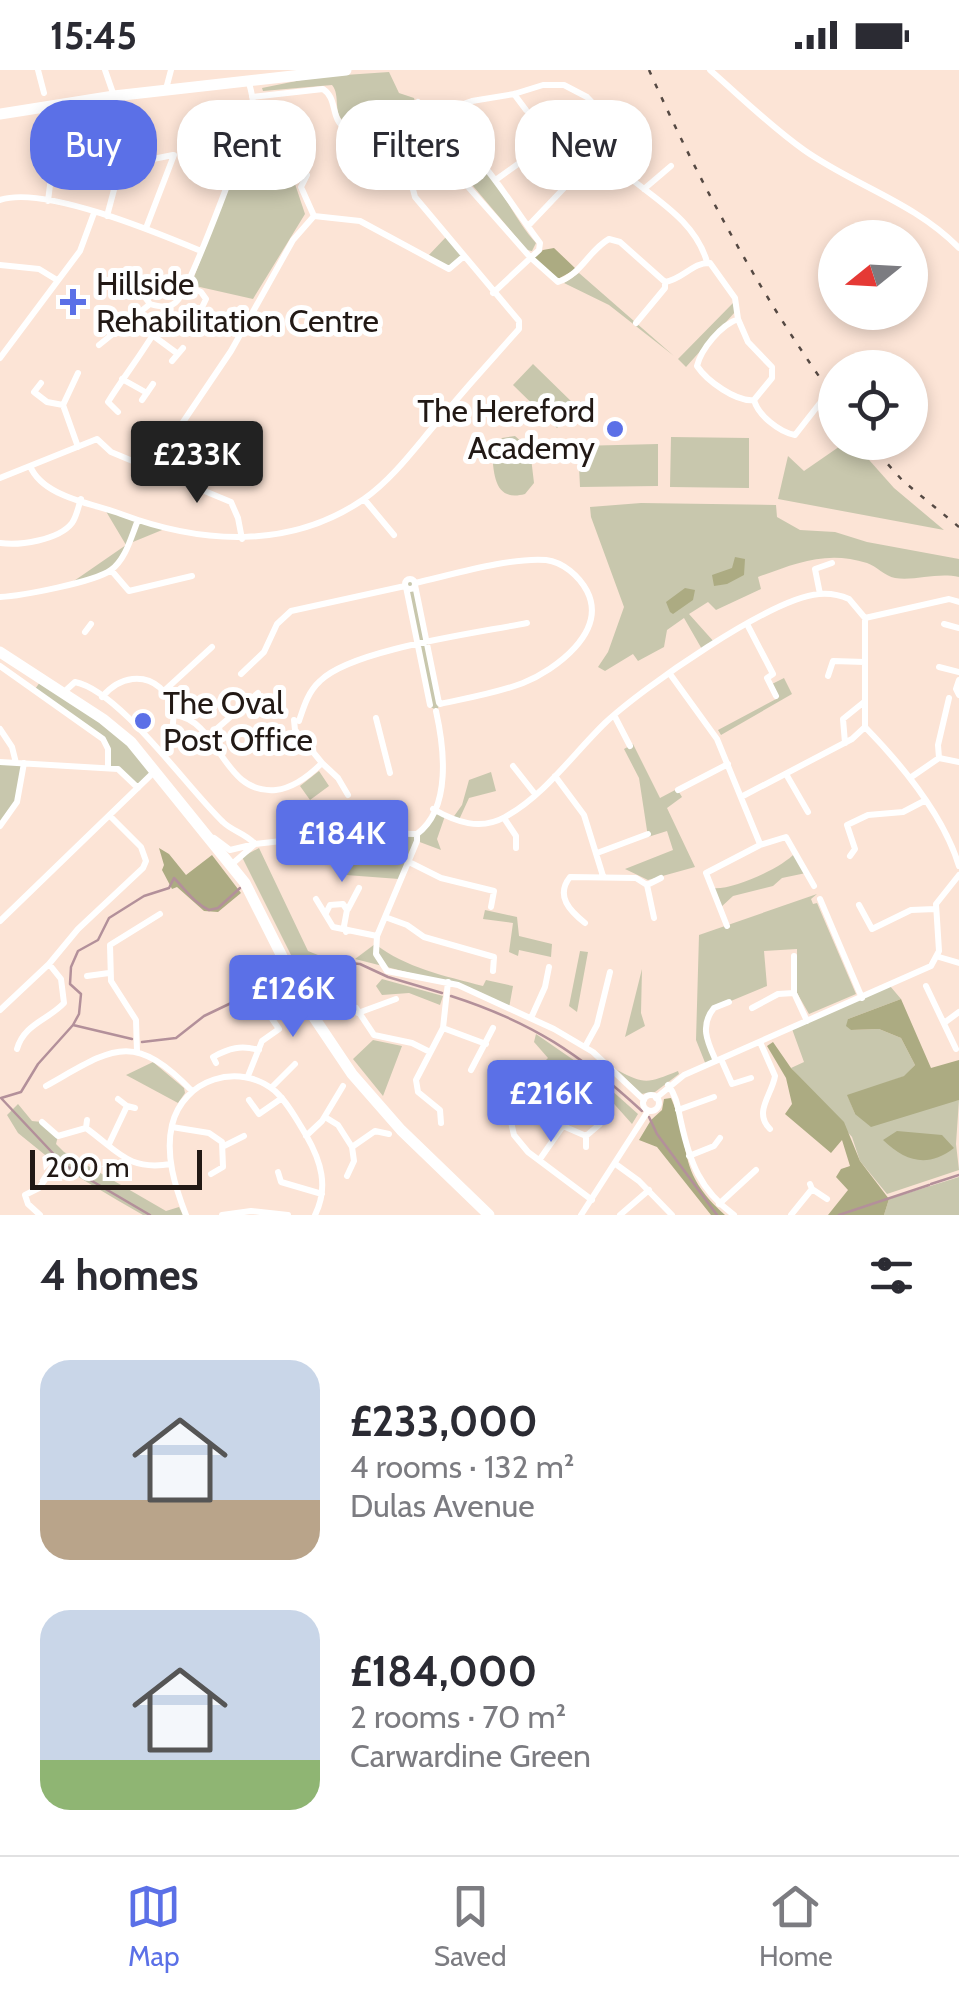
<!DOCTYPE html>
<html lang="en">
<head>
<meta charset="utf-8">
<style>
	body { margin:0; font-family:Cabin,sans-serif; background:#f7f7f7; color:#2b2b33; height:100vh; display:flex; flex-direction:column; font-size:38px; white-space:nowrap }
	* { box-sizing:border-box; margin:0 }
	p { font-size:32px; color:#7c7c81 }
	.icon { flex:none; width:55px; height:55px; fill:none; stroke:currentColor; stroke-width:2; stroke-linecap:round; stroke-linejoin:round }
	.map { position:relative; height:1145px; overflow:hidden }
	.sheet { display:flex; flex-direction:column; background:#fff; flex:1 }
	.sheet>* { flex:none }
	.top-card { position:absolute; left:30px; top:30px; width:900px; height:90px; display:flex; gap:20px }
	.needle { width:65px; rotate:252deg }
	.tools { position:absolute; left:818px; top:150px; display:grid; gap:20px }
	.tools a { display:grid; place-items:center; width:110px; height:110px; border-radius:50%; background:#fff; box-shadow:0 5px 15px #0003; font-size:50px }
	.scale { position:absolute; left:30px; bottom:25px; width:172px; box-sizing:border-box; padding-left:10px; border:5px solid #221915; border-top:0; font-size:28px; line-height:35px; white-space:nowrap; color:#221915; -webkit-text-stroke:8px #fff; paint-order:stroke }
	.price { position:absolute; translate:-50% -85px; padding:0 22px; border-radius:10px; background:#5b70e7; color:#fff; font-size:32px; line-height:65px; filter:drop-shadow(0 2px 5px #0008) }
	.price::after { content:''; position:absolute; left:50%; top:60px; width:30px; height:22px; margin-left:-15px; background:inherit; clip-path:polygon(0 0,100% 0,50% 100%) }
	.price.current { background:#222; color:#fff }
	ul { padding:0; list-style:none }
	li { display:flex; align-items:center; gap:30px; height:250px; padding:0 40px }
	li span { display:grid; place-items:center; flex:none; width:280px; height:200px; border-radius:30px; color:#555 }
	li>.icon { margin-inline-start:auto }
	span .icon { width:120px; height:120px; fill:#fffc; stroke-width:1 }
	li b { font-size:42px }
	h2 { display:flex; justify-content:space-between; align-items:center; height:120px; padding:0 40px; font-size:42px }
	.chip { padding:0 35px; border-radius:40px; background:#fff; box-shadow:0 5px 15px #0003; font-size:35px; line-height:90px }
	.chip.current { background:#5b70e7; color:#fff }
	.status { display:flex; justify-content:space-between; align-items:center; height:70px; padding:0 50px; background:#fff; direction:ltr }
	.status svg { height:28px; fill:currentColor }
	.tabs { display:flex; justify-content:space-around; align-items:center; height:140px; border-top:2px solid #e1e1e2; background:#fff; font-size:28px; color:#7c7c81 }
	.tabs a { display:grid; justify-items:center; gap:5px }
	.tabs .current { color:#5b70e7 }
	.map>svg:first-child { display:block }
</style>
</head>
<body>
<div class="status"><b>15:45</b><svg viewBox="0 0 49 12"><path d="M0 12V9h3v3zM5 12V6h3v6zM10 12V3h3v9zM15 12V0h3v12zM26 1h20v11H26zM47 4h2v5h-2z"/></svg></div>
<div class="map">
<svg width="959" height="1145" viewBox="0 0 959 1145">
	<rect width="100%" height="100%" fill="#fce4d6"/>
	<path fill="#c8c7ad" d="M389 2 399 23 414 28 416 36 410 43 423 59 420 61C396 50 357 60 345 52 332 44 341 25 332 15L263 21 262 18 316 7Z
		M530 42 554 70 531 87 526 79 541 67 540 60 525 46Z
		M440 59C484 74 506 141 536 173L532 181 527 180 435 71 443 64Z
		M237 93 282 95 294 103 291 112 295 114 305 144 253 229 191 215Z
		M446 167 463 187 449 199 427 187Z
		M579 203 674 286 609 235 564 213Z
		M733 233 735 242 686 297 678 289Z
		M533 294 577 337 557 358 513 315Z
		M515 366 530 379 534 413 525 424C495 432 494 406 492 383L502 368Z
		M671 367 749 368V418L670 417Z
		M846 372 854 373 894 418 944 460 778 429 788 386 804 401Z
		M658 374V416L580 417 578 376Z
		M641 433 776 435 777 447 800 460 835 462 867 472 959 489V507C937 502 916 511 895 508 885 506 876 496 867 493 827 480 796 493 758 507L761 519 716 540 708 532 689 544 715 573 703 581 684 548 667 560 664 577 638 591 633 584 605 601 598 597 608 582 624 537 591 447 590 437Z
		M104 438 167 458 128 474 111 500 71 513 126 475Z
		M411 509 415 512 440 634 437 640 430 637 405 516 406 510Z
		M43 608 103 649 155 701 138 718 121 701 108 698 106 672 35 619Z
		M784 608 792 624 721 665 718 660 778 628 772 614Z
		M633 674 660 728 677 719 682 727 667 738 695 797 648 810 625 799 673 780 667 761 648 767 639 708 624 679Z
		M0 691 24 693C21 716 17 739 0 755Z
		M319 701 329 716 310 730 300 716Z
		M491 702 496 721 469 728 458 752 452 749 462 735 469 710Z
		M433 739 445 746 437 769 441 780 417 771 399 809 346 805 340 764 421 763Z
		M259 778 308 881 323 887 319 892 295 893 242 787Z
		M795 783 806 803 782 808 773 816 733 826 720 838 712 818C731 821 782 798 795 783Z
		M817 824 811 829 813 834 817 833 856 924 809 944 797 923V879L764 881 767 916 714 938 706 955 716 991 706 995 696 970 699 865Z
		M485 840 517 847 519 866 552 874 551 887 519 880 518 886 509 882 513 853 483 849Z
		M375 874C406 898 445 906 483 916L486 910 513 916 509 938 458 915 355 889Z
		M580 881 588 882 577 942 569 936Z
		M642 899 641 943 645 956 625 967Z
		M382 909 443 926 440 935 409 923 382 925 376 916Z
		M890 916 901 929 848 949 851 960 879 959 901 968 915 995 905 1006 848 1026 855 1044 959 1030 956 1074 959 1100 887 1124 860 1091 852 1067 791 998 804 992 792 959Z
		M536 964 591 1002 638 1044 632 1054 599 1017 579 1031 578 1025 591 1014 573 1001 570 1003 559 992 543 1006 537 999 548 988 534 972Z
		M373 970 402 976 383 1026 353 989Z
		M153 992 184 1018 185 1023 178 1033 126 1005Z
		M617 1000C645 1015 648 1013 678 1001L679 1004 655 1022 641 1024Z
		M18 1034 32 1051 42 1052 58 1066 56 1074 64 1082 166 1141 179 1137 183 1145H143L117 1130 55 1093 18 1063 7 1045Z
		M959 1107V1145H884L889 1129Z"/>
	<path fill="#acab82" d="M554 178 576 199 558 209 534 188 543 180Z
		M735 487 745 489 744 505 727 514 714 516 712 505 732 498Z
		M685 518 695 520 693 530 673 544 670 542 666 532Z
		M159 778 169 784 186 805 212 785 241 823 218 842 204 841 177 817 172 819 162 800 164 795Z
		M901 929 931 998 959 990V1030L871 1057 855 1044 847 1025 904 1006 915 995 901 968 879 959 851 960 846 956 848 949Z
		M773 972 791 998 844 1052 860 1091 889 1129 884 1145H828L848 1120 836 1107 841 1099 850 1096 842 1070 831 1083 785 1044 792 1034 786 1008 767 976Z
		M671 1028C693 1079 675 1100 725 1145H711L657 1077 639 1070 651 1050 662 1040 664 1029Z
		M897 1061 942 1065 954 1078C928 1098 906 1092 883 1070Z"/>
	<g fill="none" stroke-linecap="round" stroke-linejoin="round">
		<path stroke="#b3909a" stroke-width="2.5" d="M294 895 338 892 360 894 388 907 442 923
			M451 926C532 952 580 984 642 1041
			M73 955 79 944 81 924 70 914 71 897 78 881 98 870 109 848 144 826 169 818 174 808C186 820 194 833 209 840L218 838 240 818
			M142 972 176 968 204 946 252 923 270 894H281
			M1 1028 63 1094 150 1145
			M1 1028 21 1022 38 994 73 955 132 969
			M649 1047 657 1064 717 1145
			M931 1114 959 1105
			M839 1145 929 1115"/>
		<path stroke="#fff" stroke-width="6" d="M38 0 44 23
			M105 0 114 26
			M710 0C741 27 770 56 804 80 855 116 914 132 959 178
			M166 19 171 0
			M514 24 526 40
			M252 27 323 19C338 29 330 48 345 58L389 56 425 68 530 187 558 212C581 205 589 180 609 169L620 172 665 212C682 210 693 192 710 193L735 228 738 249 748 272 772 297V308L754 330
			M418 32 440 53 460 35 472 31 514 24 543 15H564L587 27 603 44 609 61 606 74 528 156
			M425 68 440 53C486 88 506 128 540 173L539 180 493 223
			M153 89 173 85
			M307 105 301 117 314 146
			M630 108C660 132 696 153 707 192
			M497 109 529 86
			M644 119 671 96
			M0 130C43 115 158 163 201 181
			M48 131 60 35
			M107 146 115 116
			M314 146 360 151 449 199 463 187
			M146 158 174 85
			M0 195 39 199 57 210
			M124 211 138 218 150 234
			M185 215 201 222 206 229 196 250
			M738 249C721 255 701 279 697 296 707 311 736 332 754 330
			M636 253 665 218V212
			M155 267 178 284
			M99 275 150 234C160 237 171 239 178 230 192 212 251 58 253 35 253 27 251 20 249 13
			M0 288 80 181 94 143
			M172 291 183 278
			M78 303 63 335 78 377
			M122 309 147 323
			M41 313 34 322 47 332 63 335
			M142 330 153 314
			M754 330C758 345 779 362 795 365L820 333
			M118 342 108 332C128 300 152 271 169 237
			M30 396C43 427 91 433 121 444 201 474 290 480 364 429 391 410 412 382 433 357 461 324 490 291 519 259V251L415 127 407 97 417 63
			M160 401 181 355 231 281 293 170 314 146
			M0 408 97 369 111 382 231 432 238 448 242 469
			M364 429 394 465
			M0 473C19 476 59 470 72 453 77 446 78 437 81 429
			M111 500 129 521 192 506
			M405 514a5 5 0 1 1 10 0a5 5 0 1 1-10 0Z
			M415 513C451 505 511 487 546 490 563 492 579 506 587 521 608 562 555 600 523 613 497 623 467 628 440 634
			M415 515 439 633
			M406 517 430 635
			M820 524 815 499 832 493
			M0 527C21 526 95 512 111 500 126 489 131 467 138 450
			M865 548 949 529 959 532
			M747 554 773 604 767 608 776 626
			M944 554 959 558
			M85 562 91 554
			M0 596 103 669 108 679V698
			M939 597 959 602
			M241 604 264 582 277 554 291 541 405 516
			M670 604 717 669 760 774
			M828 606 833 591 865 592
			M959 610 956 619 959 625
			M164 621 212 577
			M64 622 75 612C120 621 188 719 223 752 232 761 245 763 255 774L352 763 417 764
			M102 627C140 582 198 628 162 683
			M436 641C444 677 452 738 417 764V771L377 866 376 884 387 901 458 915 554 959 593 982 644 1030
			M175 645C220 651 222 725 276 720 294 718 310 705 322 693L295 660 294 650
			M614 645 630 676
			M376 648 390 703
			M299 651C304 636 308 622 320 611 352 579 478 563 527 553
			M865 657C902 695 943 744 959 796
			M0 659 12 677 16 693
			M206 668 258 623
			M845 673 843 649 864 632
			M939 688 938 675 949 628
			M0 692 118 699 138 718
			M322 693 338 708 348 725
			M513 696 535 724
			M786 704 808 742
			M555 706 584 745 603 806
			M910 708 939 688 959 692
			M678 720 728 694
			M433 739C456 752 480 761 505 747 545 725 573 684 605 653 642 618 771 528 819 524 830 523 840 525 849 529L865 548V657L852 669 741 727
			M504 748 516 766V778
			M0 756 17 732 24 693
			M214 768 230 780 255 774 231 795
			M597 783 648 764
			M850 786 855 779 847 755 868 745 903 742 924 731
			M407 791 441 808 494 821 491 837
			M647 815 654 848
			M647 815 661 808
			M316 829 333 857 377 866
			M820 829 862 928
			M859 835 872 859 911 840 935 839
			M348 839 359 818
			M326 843 330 835 343 834 347 840 344 856 346 862
			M385 847 407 855 424 867 494 887 493 901
			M0 851 154 702
			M585 853C570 841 555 826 570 807L636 808 647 815
			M727 856 706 803 760 775 786 767 814 816
			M794 886V923
			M939 887 959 893
			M87 906 109 903
			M926 916 956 979
			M356 938 374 965 412 973 430 982
			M752 938 778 924 794 923 807 951
			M0 940 49 894 78 859 143 798 146 791 141 777 110 746
			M358 943 396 929
			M531 948 545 917 549 897
			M944 953 959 942
			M443 958 486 974
			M760 972 775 1006C772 1025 753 1042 770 1059
			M585 977 597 955 610 902
			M17 979C24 954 48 950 64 933L61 909 49 894
			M137 982 136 950 111 911 110 875 160 844
			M721 989 732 1014 751 1008
			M716 991C708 973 699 956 714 938L729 932
			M216 993 213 987C229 978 241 975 259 980
			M471 1000 493 958
			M248 1006 262 971 279 959 268 943
			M547 1009 531 1006 512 1031 509 1043 514 1065 528 1082 592 1130
			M668 1015C677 1026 678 1039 681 1052 690 1093 700 1120 734 1145
			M46 1016C112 979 132 959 192 1021
			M271 1018 295 994
			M643 1033a8 8 0 1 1 16 0a8 8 0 1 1-16 0Z
			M656 1028 684 1005 931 896 939 881 936 834 959 805
			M118 1029 127 1036
			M249 1030 259 1044 282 1028
			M678 1040 714 1027
			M325 1047 338 1055 352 1077 375 1061 389 1064
			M87 1050 86 1058C119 1082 128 1101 171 1094
			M42 1052 58 1066 86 1058
			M441 1053 440 1040 418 1022 416 1010 443 958 448 912
			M563 1056 586 1066 600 1054
			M172 1057 209 1063 222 1072 223 1097 211 1104
			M306 1066 322 1051 343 1016
			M586 1066V1077
			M109 1074 127 1036 135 1038
			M224 1076 244 1066
			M689 1086 714 1076 720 1068
			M540 1089 563 1056 568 1030
			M617 1095 639 1111 672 1145
			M278 1102 281 1112 322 1124
			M347 1106 354 1091 352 1077
			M810 1114 812 1119 827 1129
			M719 1134 756 1100
			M40 1145 28 1134 25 1125 39 1118 49 1104
			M186 1145C175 1117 165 1085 172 1055 183 1009 239 991 275 1021 288 1033 297 1050 306 1065 321 1091 329 1117 315 1145
			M222 1145 251 1141 288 1145
			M581 1145 648 1041
			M620 1145 649 1120
			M791 1145 812 1119"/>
		<path stroke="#fff" stroke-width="11" d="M0 44 114 26 346 0
			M0 582 103 649 131 672 245 813 309 940 352 1004 401 1060 489 1145"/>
		<path stroke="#554943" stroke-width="2.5" stroke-dasharray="5 10" stroke-linecap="butt" d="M649 0C701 116 761 226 835 329
			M868 372 903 411 959 457"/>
	</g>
	<g fill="#5b70e7" stroke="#fff" stroke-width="4">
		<path d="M68 217h10v10h10v10h-10v10h-10v-10h-10v-10h10z"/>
		<circle cx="615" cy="359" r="10"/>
		<circle cx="143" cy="651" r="10"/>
	</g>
	<g text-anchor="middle" stroke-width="10" stroke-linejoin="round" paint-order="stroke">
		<g font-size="32" fill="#221915" stroke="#fff" text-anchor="start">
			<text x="96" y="225">Hillside<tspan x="96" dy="37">Rehabilitation Centre</tspan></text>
			<text x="595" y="352" text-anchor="end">The Hereford<tspan x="595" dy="37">Academy</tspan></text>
			<text x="163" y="644">The Oval<tspan x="163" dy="37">Post Office</tspan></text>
		</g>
	</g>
</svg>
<div class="tools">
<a><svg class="needle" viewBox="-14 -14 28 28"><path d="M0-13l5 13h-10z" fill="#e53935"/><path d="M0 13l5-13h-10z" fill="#7c7c81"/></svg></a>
<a><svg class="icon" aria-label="locate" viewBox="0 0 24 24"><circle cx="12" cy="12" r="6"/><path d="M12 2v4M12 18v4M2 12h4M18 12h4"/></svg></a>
</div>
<div class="scale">200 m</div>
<b class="price current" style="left:197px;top:436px">£233K</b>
<b class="price" style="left:342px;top:815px">£184K</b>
<b class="price" style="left:293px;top:970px">£126K</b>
<b class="price" style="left:551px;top:1075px">£216K</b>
<div class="top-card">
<a class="chip current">Buy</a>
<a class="chip">Rent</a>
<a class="chip">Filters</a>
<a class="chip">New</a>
</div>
</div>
<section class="sheet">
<h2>4 homes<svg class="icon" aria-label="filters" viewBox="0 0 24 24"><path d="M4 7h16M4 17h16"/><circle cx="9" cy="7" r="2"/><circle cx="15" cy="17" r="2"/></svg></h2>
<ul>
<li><span style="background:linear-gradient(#c9d6e8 70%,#b9a48a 0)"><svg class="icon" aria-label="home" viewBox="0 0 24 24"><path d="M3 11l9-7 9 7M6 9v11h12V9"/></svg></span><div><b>£233,000</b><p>4 rooms · 132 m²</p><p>Dulas Avenue</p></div></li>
<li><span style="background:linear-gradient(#c9d6e8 75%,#8fb573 0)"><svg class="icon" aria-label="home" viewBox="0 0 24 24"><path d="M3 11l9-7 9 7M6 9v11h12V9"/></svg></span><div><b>£184,000</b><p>2 rooms · 70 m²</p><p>Carwardine Green</p></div></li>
</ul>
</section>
<nav class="tabs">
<a class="current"><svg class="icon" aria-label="map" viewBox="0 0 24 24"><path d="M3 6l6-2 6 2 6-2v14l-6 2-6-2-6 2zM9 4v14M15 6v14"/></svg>Map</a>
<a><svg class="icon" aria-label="saved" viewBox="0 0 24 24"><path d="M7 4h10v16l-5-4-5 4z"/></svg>Saved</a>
<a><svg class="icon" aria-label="home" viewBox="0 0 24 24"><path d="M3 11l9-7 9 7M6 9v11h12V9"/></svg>Home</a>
</nav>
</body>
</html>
